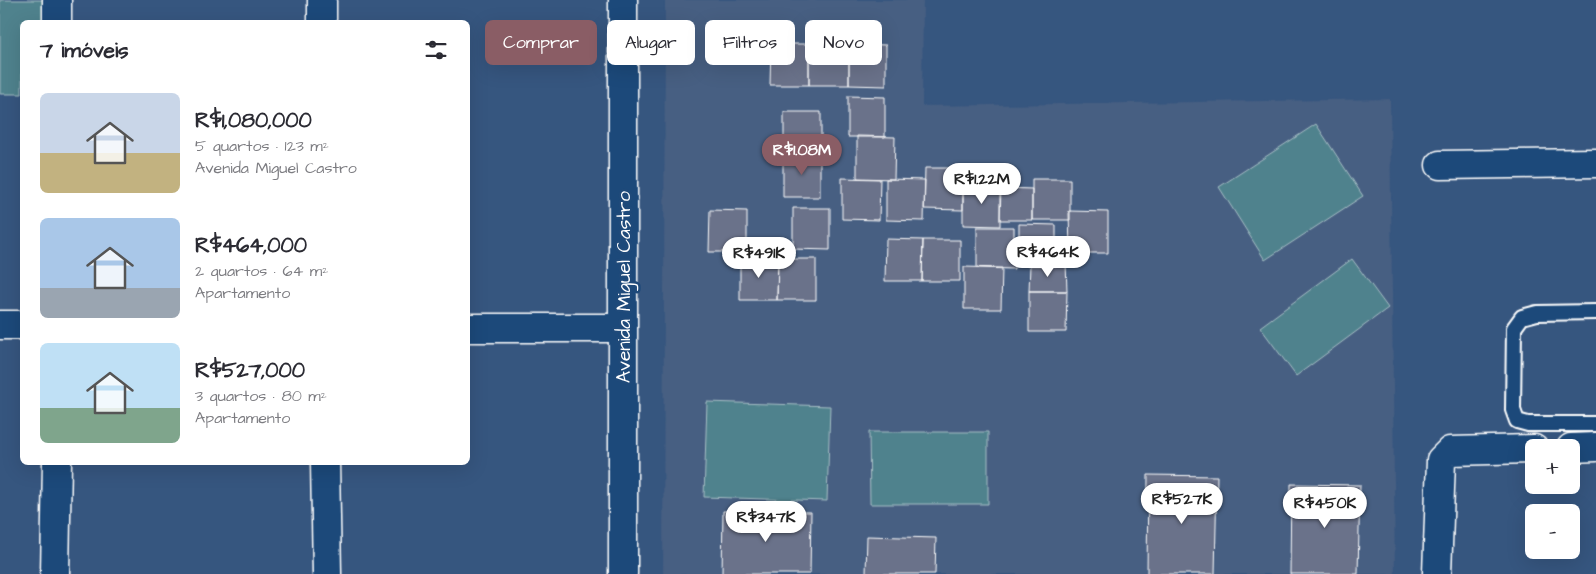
<!DOCTYPE html>
<html lang="pt">
<head>
<meta charset="utf-8">
<style>
	body { margin:0; font-family:"Architects Daughter",sans-serif; background:#f7f7f7; color:#2b2b33; height:100vh; display:flex; flex-direction:column; font-size:19px; white-space:nowrap }
	* { box-sizing:border-box; margin:0 }
	p { font-size:16px; color:#7c7c81 }
	.icon { flex:none; width:28px; height:28px; fill:none; stroke:currentColor; stroke-width:2; stroke-linecap:round; stroke-linejoin:round }
	.map { position:relative; flex:1; overflow:hidden }
	.side { position:absolute; left:20px; top:20px; width:450px; height:445px; display:flex; flex-direction:column; background:#fff; border-radius:8px; box-shadow:0 5px 20px #0002 }
	.side>* { flex:none }
	.banner { position:absolute; left:485px; top:20px; width:475px; height:45px; display:flex; gap:10px }
	.controls { position:absolute; left:1525px; top:439px; display:grid; gap:10px }
	.controls a { display:grid; place-items:center; width:55px; height:55px; border-radius:8px; background:#fff; box-shadow:0 5px 20px #0002; font-size:25px }
	.price { position:absolute; translate:-50% -42px; padding:0 11px; border-radius:18px; background:#fff; color:#222; font-size:16px; line-height:32px; filter:drop-shadow(0 1px 2px #0008) }
	.price::after { content:''; position:absolute; left:50%; top:30px; width:15px; height:11px; margin-left:-8px; background:inherit; clip-path:polygon(0 0,100% 0,50% 100%) }
	.price.current { background:#8a5d65; color:#fff }
	ul { padding:0; list-style:none }
	li { display:flex; align-items:center; gap:15px; height:125px; padding:0 20px }
	li span { display:grid; place-items:center; flex:none; width:140px; height:100px; border-radius:8px; color:#555 }
	li>.icon { margin-inline-start:auto }
	span .icon { width:60px; height:60px; fill:#fffc; stroke-width:1 }
	li b { font-size:21px }
	h2 { display:flex; justify-content:space-between; align-items:center; height:60px; padding:0 20px; font-size:21px }
	.chip { padding:0 18px; border-radius:8px; background:#fff; box-shadow:0 5px 20px #0002; font-size:18px; line-height:45px }
	.chip.current { background:#8a5d65; color:#fff }
	.map>svg:first-child { display:block }
</style>
</head>
<body>
<div class="map">
<svg width="1596" height="574" viewBox="0 0 1596 574">
	<rect width="100%" height="100%" fill="#36567f"/>
	<filter id="ink" filterUnits="userSpaceOnUse"><feTurbulence type="fractalNoise" baseFrequency=".02" numOctaves="2"/><feDisplacementMap in="SourceGraphic" scale="10" xChannelSelector="R" yChannelSelector="G"/><feConvolveMatrix kernelMatrix="1 2 1 2 8 2 1 2 1" color-interpolation-filters="sRGB"/></filter>
	<g filter="url(#ink)">
		<path fill="#465e82" d="M665 0H923L922 106 1390 99 1395 574H663Z"/>
		<path fill="#50828d" stroke="#a8c0c6" d="M0 0H52V22H22V94H0Z
			M1316 124 1363 196 1265 260 1219 187Z
			M1352 259 1388 308 1296 376 1260 327Z
			M707 402 830 406 827 501 704 497Z
			M869 432H988V504H870Z"/>
		<path fill="#6a728a" stroke="#fff" d="M771 44H809V85H770Z
			M809 44H849V85H809Z
			M849 44 886 45V86L849 85Z
			M848 96 885 97V137H848Z
			M784 112H821V153H784Z
			M857 136 895 137 894 179 857 178Z
			M783 156H820V197H783Z
			M925 168H963V210L924 209Z
			M842 178 880 179 879 220 842 219Z
			M886 179 925 180 924 221 886 220Z
			M1032 179H1070V220H1032Z
			M963 184H1000V226L963 225Z
			M1001 188 1032 189V220H1000Z
			M793 208H830V250L793 249Z
			M710 210 747 211V252H709Z
			M1069 211 1108 212V253H1070Z
			M1019 224 1056 225V266L1019 265Z
			M977 227H1014V269L977 268Z
			M886 239 923 240 922 281H885Z
			M923 240H960V281H922Z
			M740 259H778L777 300H740Z
			M778 259H816V300H777Z
			M1056 262 1066 263 1067 291H1029L1030 265 1056 266Z
			M964 267 1002 268 1001 309H964Z
			M1029 291H1067L1066 332H1029Z
			M1148 475 1217 476 1215 574H1147Z
			M1291 484 1360 485 1358 574H1290Z
			M723 511 811 512 810 574H722Z
			M867 536 936 538 935 574H866Z"/>
		<g fill="none" stroke-linecap="round" stroke-linejoin="round">
			<defs>
				<path id="lane" d="M1596 312 1537 313 1522 317 1514 328 1513 410 1517 421 1528 424H1596"/>
				<path id="street" d="M57 0V22
					M322 22V0
					M1440 165 1596 163
					M0 325H22
					M468 328H622
					M1571 448 1596 447
					M325 462 327 574
					M55 574 57 462
					M1437 574 1441 460 1450 451 1534 449"/>
				<path id="secondary" d="M623 0V574"/>
			</defs>
			<use href="#lane" stroke="#fff" stroke-width="18"/>
			<use href="#street" stroke="#fff" stroke-width="31"/>
			<use href="#secondary" stroke="#fff" stroke-width="31"/>
			<use href="#lane" stroke="#1f4a7a" stroke-width="14"/>
			<use href="#street" stroke="#1f4a7a" stroke-width="28"/>
			<use href="#secondary" stroke="#1f4a7a" stroke-width="28"/>
		</g>
	</g>
	<g text-anchor="middle" stroke-width="5" stroke-linejoin="round" paint-order="stroke">
		<g font-size="19" fill="#fff" stroke="#1f4a7a">
			<text transform="translate(623 287) rotate(-90)" y="7">Avenida Miguel Castro</text>
		</g>
	</g>
</svg>
<div class="controls">
<a>+</a>
<a>−</a>
</div>
<b class="price current" style="left:802px;top:176px">R$1.08M</b>
<b class="price" style="left:982px;top:205px">R$1.22M</b>
<b class="price" style="left:1048px;top:278px">R$464K</b>
<b class="price" style="left:759px;top:279px">R$491K</b>
<b class="price" style="left:1182px;top:525px">R$527K</b>
<b class="price" style="left:1325px;top:529px">R$450K</b>
<b class="price" style="left:766px;top:543px">R$347K</b>
<div class="banner">
<a class="chip current">Comprar</a>
<a class="chip">Alugar</a>
<a class="chip">Filtros</a>
<a class="chip">Novo</a>
</div>
<section class="side">
<h2>7 imóveis<svg class="icon" aria-label="filters" viewBox="0 0 24 24"><path d="M4 7h16M4 17h16"/><circle cx="9" cy="7" r="2"/><circle cx="15" cy="17" r="2"/></svg></h2>
<ul>
<li><span style="background:linear-gradient(#c9d6e8 60%,#c2b280 0)"><svg class="icon" aria-label="home" viewBox="0 0 24 24"><path d="M3 11l9-7 9 7M6 9v11h12V9"/></svg></span><div><b>R$1,080,000</b><p>5 quartos · 123 m²</p><p>Avenida Miguel Castro</p></div></li>
<li><span style="background:linear-gradient(#a9c7e8 70%,#9aa5b1 0)"><svg class="icon" aria-label="home" viewBox="0 0 24 24"><path d="M3 11l9-7 9 7M6 9v11h12V9"/></svg></span><div><b>R$464,000</b><p>2 quartos · 64 m²</p><p>Apartamento</p></div></li>
<li><span style="background:linear-gradient(#bfe0f5 65%,#7fa58c 0)"><svg class="icon" aria-label="home" viewBox="0 0 24 24"><path d="M3 11l9-7 9 7M6 9v11h12V9"/></svg></span><div><b>R$527,000</b><p>3 quartos · 80 m²</p><p>Apartamento</p></div></li>
</ul>
</section>
</div>
</body>
</html>
